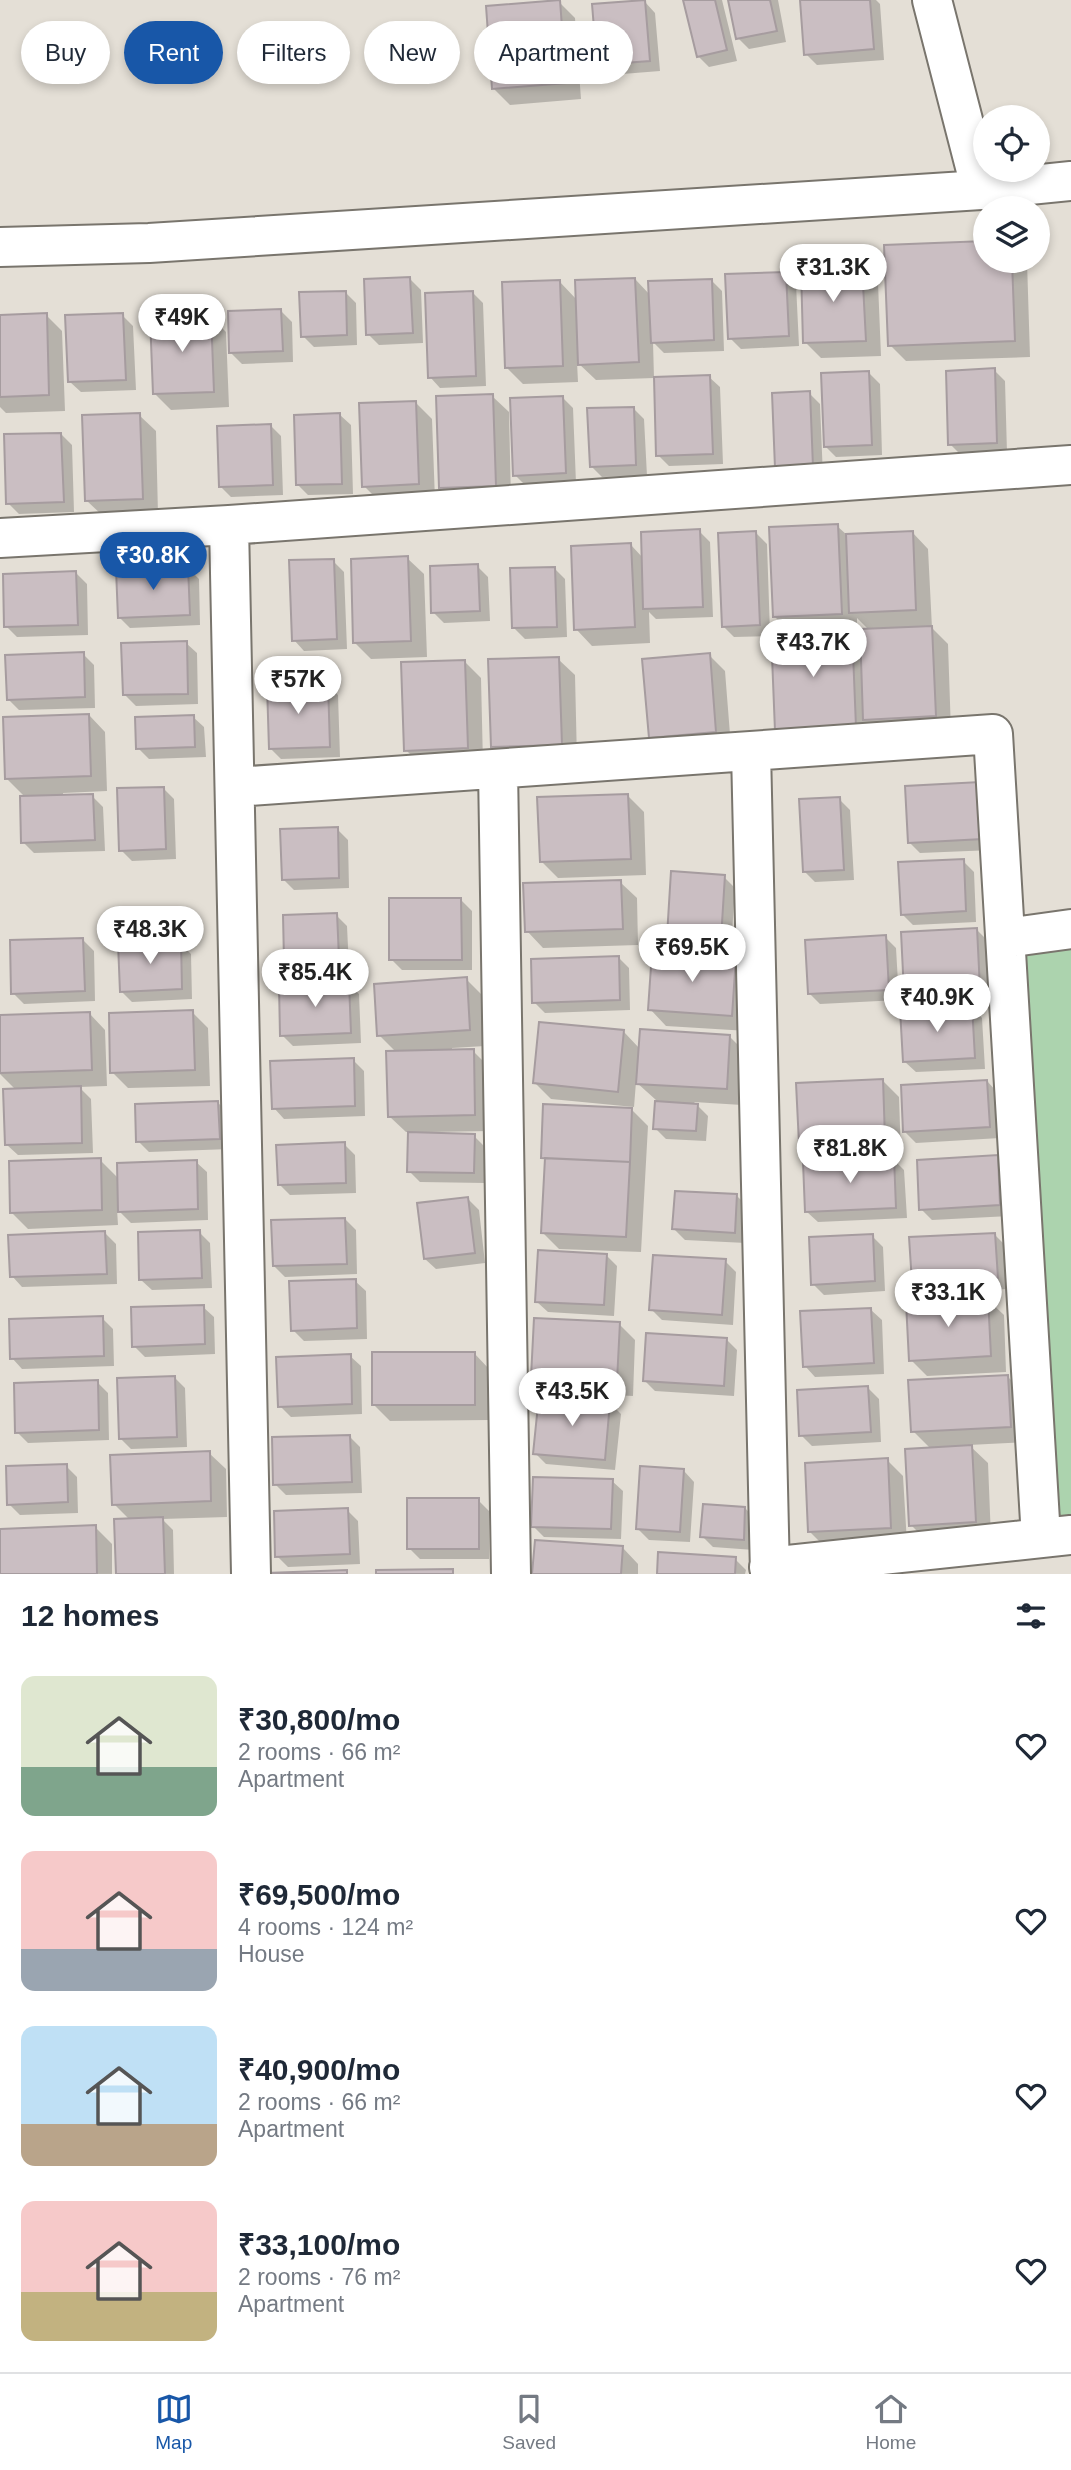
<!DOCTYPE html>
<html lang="en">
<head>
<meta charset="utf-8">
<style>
	body { margin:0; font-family:Helvetica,sans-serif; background:#f2f2f3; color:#1f2937; height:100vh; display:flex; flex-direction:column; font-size:26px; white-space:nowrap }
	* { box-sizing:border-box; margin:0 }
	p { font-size:23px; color:#747a83 }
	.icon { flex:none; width:38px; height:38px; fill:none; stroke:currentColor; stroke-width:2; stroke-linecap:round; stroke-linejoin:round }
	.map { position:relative; height:1574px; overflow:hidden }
	.side { display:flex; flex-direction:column; background:#fff; flex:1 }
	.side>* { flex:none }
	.banner { position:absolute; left:21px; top:21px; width:700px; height:63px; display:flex; gap:14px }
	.buttons { position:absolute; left:973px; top:105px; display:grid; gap:14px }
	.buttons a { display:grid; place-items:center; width:77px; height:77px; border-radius:50%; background:#fff; box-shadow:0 4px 10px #0003; font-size:35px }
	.price { position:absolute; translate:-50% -60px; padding:0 16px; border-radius:24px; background:#fff; color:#222; font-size:23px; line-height:46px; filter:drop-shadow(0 2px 4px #0008) }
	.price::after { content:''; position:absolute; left:50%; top:42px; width:21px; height:16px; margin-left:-10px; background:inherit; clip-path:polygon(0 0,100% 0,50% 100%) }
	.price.on { background:#1857a8; color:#fff }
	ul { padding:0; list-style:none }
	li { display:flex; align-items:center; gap:21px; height:175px; padding:0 21px }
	li span { display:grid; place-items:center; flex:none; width:196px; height:140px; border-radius:14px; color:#555 }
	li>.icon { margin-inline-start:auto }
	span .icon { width:84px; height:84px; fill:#fffc; stroke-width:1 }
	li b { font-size:30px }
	h2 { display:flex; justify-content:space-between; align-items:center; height:84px; padding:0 21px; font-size:30px }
	.tag { padding:0 24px; border-radius:32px; background:#fff; box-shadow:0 4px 10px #0003; font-size:24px; line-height:63px }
	.tag.on { background:#1857a8; color:#fff }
	.tabs { display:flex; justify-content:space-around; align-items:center; height:98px; border-top:2px solid #e0e1e3; background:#fff; font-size:19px; color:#747a83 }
	.tabs a { display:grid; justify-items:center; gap:4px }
	.tabs .on { color:#1857a8 }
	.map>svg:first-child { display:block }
</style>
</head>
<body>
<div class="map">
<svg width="1071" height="1574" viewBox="0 0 1071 1574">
	<rect width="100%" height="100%" fill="#e4dfd6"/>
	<path fill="#acd3ae" d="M1071 929V1535L1041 1538 1006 938Z"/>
	<path fill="#0003" fill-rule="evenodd" d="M685 0H722L737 61 709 67 698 56Z
		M730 0H778L786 42 749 49 738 38Z
		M801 0H876L880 4 884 60 817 65 806 54Z
		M559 2 575 18 581 99 510 105 494 89Z
		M645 2 655 13 660 71 610 75 599 64Z
		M985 243V261H1027L1030 357 906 361 890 345 886 247Z
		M862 267 878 283 881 356 821 358 805 342Z
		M785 273 796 284 799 346 741 349 730 338Z
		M410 279 421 290 423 343 379 345 368 334Z
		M635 279 651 296 711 280 722 291 724 351 664 353 653 342 654 378 596 380 577 362 578 382 523 384 507 368 559 281 577 300Z
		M345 292 356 303 357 345 314 347 303 336Z
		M472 292 483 303 486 386 440 388 430 377Z
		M281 311 292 322 293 362 242 364 231 353Z
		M46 315 62 331 65 411 6 413 0 407V317Z
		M122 315 133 326 136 390 81 392 70 382Z
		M210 316 226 332 229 407 171 410 154 393Z
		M994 370 1005 381 1007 453 961 455 950 444Z
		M869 373 880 384 882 455 836 457 825 446Z
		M709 377 720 387 723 464 669 466 658 455Z
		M809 393 820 404 823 477 788 478Z
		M492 396 509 412 511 501 457 503 441 487Z
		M562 397 573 408 576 483 526 486 515 475Z
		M416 403 432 419 435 500 380 502 364 486Z
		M633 408 644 419 647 476 602 477 591 466Z
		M139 415 156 431 158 514 103 516 86 500Z
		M340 415 351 425 353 494 308 495 298 485Z
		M270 425 281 436 283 495 231 497 221 487Z
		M61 434 72 445 74 512 19 514 8 503Z
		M837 526 847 535 912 532 928 549 932 628 948 644 951 732 872 743 773 636 734 637 723 626 756 533 767 544 770 633 790 632 774 616ZM857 618 869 630 862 640 852 629H857Z
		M699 531 710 542 713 617 656 619 649 612 650 643 592 646 576 629 631 545 643 558Z
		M407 558 424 574 427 657 371 659 355 643Z
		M333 561 344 572 347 649 304 651 294 640Z
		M477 566 488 577 490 621 444 623 433 612Z
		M188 568 199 579 200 625 130 628 119 617Z
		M554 568 565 579 567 637 525 639 514 628Z
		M76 573 87 584 88 635 17 637 6 626Z
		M186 643 197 653 198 704 136 706 125 695Z
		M83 654 94 665 95 708 19 710 9 700Z
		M709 655 725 671 731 747 667 753 650 737Z
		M558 659 575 675 577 760 509 763 493 746Z
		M465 662 481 678 483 764 422 766 406 750Z
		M327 685 338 695 340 757 281 759 270 748Z
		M89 715 105 732 107 791 63 793V797L92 796 103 807 105 851 34 853 23 842 26 798 7 779Z
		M193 717 204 727 206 757 149 759 138 748Z
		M979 784 993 850 920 853 909 842Z
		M163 788 174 799 176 859 132 861 121 850Z
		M628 796 644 812 646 875 558 878 541 861Z
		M839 799 850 810 854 880 815 882 804 871Z
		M337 829 348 840 349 888 294 890 283 879Z
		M963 861 974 872 976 922 913 925 902 914Z
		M724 877 735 888 731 949 679 946 668 935Z
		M620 882 637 898 638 945 543 948 527 931Z
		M461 900 472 911V970H402L391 959Z
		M336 915 347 926 349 968 297 970 286 959Z
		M976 929 987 940 990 999 917 1003 906 992Z
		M885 937 896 948 899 1000 820 1004 809 993Z
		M83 940 94 951 95 1001 24 1004 13 993Z
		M180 943 191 954 192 999 132 1002 121 991Z
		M618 957 629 968 630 1010 545 1013 534 1002Z
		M735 959 752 975 748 1031 666 1026 650 1009Z
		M466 979 483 996 485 1046 452 1048V1051H473L489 1067 491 1131 429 1132V1135L474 1136 485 1147V1183L420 1182 409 1171 410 1132H406L389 1116 396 1052 379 1035Z
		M349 984 359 994 361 1043 293 1046 282 1035Z
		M972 1007 982 1018 985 1069 916 1072 905 1062Z
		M192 1012 208 1028 210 1086 128 1088 112 1072Z
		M89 1013 105 1030 107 1086 79 1087 91 1099 93 1153 18 1155 7 1145 16 1090 0 1074V1017Z
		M624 1032 640 1049 730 1037 746 1053 742 1105 694 1102 708 1116 706 1141 666 1139 655 1128 656 1100 636 1082 634 1107 551 1099 535 1083Z
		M353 1060 364 1071 365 1116 284 1119 274 1108Z
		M882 1080 899 1097 901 1155 890 1156 904 1170 907 1218 818 1222 807 1212 848 1161V1158L817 1159 801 1143Z
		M987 1081 997 1092 1000 1138 916 1143 905 1132Z
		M218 1103 229 1113 230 1149 149 1152 138 1141Z
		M632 1110 648 1126 641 1252 559 1249 543 1233 546 1161 543 1157Z
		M344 1144 355 1155 356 1193 290 1195 279 1184Z
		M997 1157 1008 1168 1010 1216 932 1220 921 1209Z
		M100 1160 119 1179 196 1162 207 1172 208 1220 131 1223 117 1209 118 1225 28 1229 12 1213Z
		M737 1196 748 1207 746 1243 685 1240 674 1229Z
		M468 1199 479 1210 485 1263 436 1269 425 1259Z
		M345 1219 356 1230 357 1274 285 1277 274 1266Z
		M199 1232 210 1243 212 1288 152 1290 141 1280Z
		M105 1233 116 1244 117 1284 22 1287 12 1276Z
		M995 1235 1005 1245 1008 1289 925 1293 914 1282Z
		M872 1236 883 1247 885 1291 824 1295 813 1284Z
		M606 1255 617 1266 614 1316 548 1312 537 1302Z
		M725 1261 736 1272 733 1325 662 1320 651 1309Z
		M355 1281 366 1291 367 1339 304 1341 293 1330Z
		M987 1299 1004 1315 1006 1372 927 1376 911 1360Z
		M203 1307 214 1317 215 1354 145 1357 134 1346Z
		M871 1310 882 1320 884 1374 815 1377 805 1366Z
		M102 1318 113 1329 114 1366 22 1369 12 1358Z
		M619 1324 635 1340 633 1396 549 1392 533 1376Z
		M726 1339 737 1350 734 1396 655 1391 644 1380Z
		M474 1353 490 1370V1420L390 1421 374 1405Z
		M350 1356 361 1366 362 1414 291 1417 280 1406Z
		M174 1377 185 1388 187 1447 131 1449 120 1438Z
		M1008 1377 1024 1393 1026 1442 969 1445 988 1463 991 1538 927 1541 911 1525 931 1449 913 1431Z
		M97 1382 108 1393 109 1440 28 1443 17 1432Z
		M868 1388 879 1399 881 1442 812 1446 801 1435Z
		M610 1403 621 1414 615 1470 546 1464 535 1453Z
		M349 1436 360 1447 362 1493 286 1495 275 1484Z
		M209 1453 226 1469 227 1517 162 1519 173 1530 174 1574H117L130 1520 114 1504Z
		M887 1460 903 1476 907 1543 826 1548 810 1532Z
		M66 1466 77 1477 78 1513 20 1515 9 1504Z
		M684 1471 694 1482 690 1542 649 1540 638 1529Z
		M612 1481 623 1491 621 1539 544 1537 533 1526Z
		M478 1500 489 1511V1559H420L409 1548Z
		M745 1508 755 1519 754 1550 713 1547 702 1536Z
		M347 1510 358 1521 360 1564 288 1567 277 1556Z
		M95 1527 112 1544V1574H0V1531Z
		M622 1547 638 1564V1574H534Z
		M735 1559 746 1570 745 1574H658Z"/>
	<path fill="#cabec2" stroke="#a69c9f" stroke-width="2" d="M560 0 566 83 492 89 486 6Z
		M645 0 650 61 597 65 592 4Z
		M683 0H715L727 50 697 57Z
		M728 0H770L777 31 736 39Z
		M800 0H870L874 49 804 55Z
		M985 241V261H1012L1015 341 888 346 884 245Z
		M862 265 866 341 803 343 801 268Z
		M786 272 789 336 728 339 725 274Z
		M410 277 413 333 366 335 364 279Z
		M635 278 639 362 578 365 575 280Z
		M712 279 714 340 651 343 648 281Z
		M560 280 563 366 505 368 502 282Z
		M346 291 347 335 301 337 299 292Z
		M473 291 476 376 428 378 425 293Z
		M281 309 283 351 229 353 228 311Z
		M47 313 49 395 0 397V315Z
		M123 313 126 380 68 382 65 315Z
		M211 314 214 392 153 394 150 316Z
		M995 368 997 443 948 445 946 371Z
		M869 371 872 445 824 447 821 373Z
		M710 375 713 454 656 456 654 377Z
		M810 391 813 467 775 468 772 393Z
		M493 394 496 486 439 488 436 396Z
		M563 396 566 473 513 476 510 398Z
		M416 401 419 484 362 487 359 403Z
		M634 407 636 465 590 467 587 408Z
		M140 413 143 499 85 501 82 415Z
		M340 413 342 484 296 485 294 415Z
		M271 424 273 485 219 487 217 426Z
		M61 433 64 502 6 504 4 434Z
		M838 524 842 614 773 617 769 527Z
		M700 529 703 607 643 609 641 532Z
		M756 531 760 625 722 627 718 533Z
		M913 531 916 610 849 613 846 534Z
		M631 543 635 627 574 630 571 546Z
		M408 556 411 641 353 643 351 559Z
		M334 559 337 639 292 641 289 560Z
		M478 564 480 611 431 613 430 566Z
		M188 566 190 615 118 618 116 569Z
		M555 567 557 627 512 628 510 568Z
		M76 571 78 625 4 627 3 574Z
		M932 626 936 716 863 720 860 629Z
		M852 628 856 727 775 731 771 631Z
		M187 641 188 694 123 695 121 643Z
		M84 652 85 697 7 700 5 655Z
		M710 653 716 732 649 738 642 659Z
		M559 657 562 745 491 747 488 659Z
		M465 660 468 748 404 751 401 662Z
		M328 683 330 747 269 749 267 685Z
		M89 714 91 776 5 779 3 717Z
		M194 715 195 747 136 749 135 717Z
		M980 782 983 839 908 843 905 786Z
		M164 787 166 849 119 851 117 788Z
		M93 794 95 840 21 843 20 796Z
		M628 794 631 859 540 862 537 797Z
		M840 797 844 870 803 872 799 799Z
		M338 827 339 878 282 880 280 829Z
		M964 859 966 911 901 915 898 862Z
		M671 871 725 875 721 939 667 936Z
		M621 880 623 929 525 932 523 883Z
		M389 898H461L462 960H389Z
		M337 913 339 958 284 960 283 915Z
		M977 928 980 989 904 993 901 932Z
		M886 935 889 990 808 994 805 940Z
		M83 938 85 991 11 994 10 940Z
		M181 941 182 989 120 992 118 943Z
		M652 952 736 957 732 1016 648 1010Z
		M619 956 620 1000 532 1003 531 959Z
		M467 977 470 1030 377 1036 374 984Z
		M349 982 351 1033 280 1036 279 985Z
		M972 1005 975 1058 903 1062 900 1009Z
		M193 1010 195 1070 110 1073 109 1013Z
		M90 1012 92 1070 0 1073V1015Z
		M539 1022 624 1030 618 1092 533 1083Z
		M640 1029 730 1035 727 1089 636 1084Z
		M474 1049 475 1115 388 1117 386 1051Z
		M354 1058 355 1106 272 1109 270 1061Z
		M883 1079 885 1139 799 1144 796 1083Z
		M987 1080 990 1127 903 1132 901 1085Z
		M81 1086 82 1143 5 1145 3 1089Z
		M218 1101 220 1139 136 1142 135 1104Z
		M655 1101 698 1104 696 1131 653 1129Z
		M543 1104 632 1108 630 1162 541 1158Z
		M408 1132 475 1134 474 1173 407 1172Z
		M345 1142 346 1183 278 1185 276 1145Z
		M998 1155 1000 1205 919 1210 917 1160Z
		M894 1157 896 1208 805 1212 803 1162Z
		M101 1158 102 1210 10 1213 9 1161Z
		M545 1158 630 1162 626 1237 541 1233Z
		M197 1160 198 1209 118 1212 117 1163Z
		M675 1191 737 1194 735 1233 672 1229Z
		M468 1197 475 1253 424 1259 417 1203Z
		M345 1218 347 1264 273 1266 271 1220Z
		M200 1230 202 1278 139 1280 138 1232Z
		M105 1231 107 1274 10 1277 8 1235Z
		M995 1233 998 1278 912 1283 909 1237Z
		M873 1234 875 1281 811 1285 809 1237Z
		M538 1250 607 1254 604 1305 535 1302Z
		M653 1255 726 1259 722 1315 649 1310Z
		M356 1279 357 1328 291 1331 289 1281Z
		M988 1297 991 1356 909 1361 906 1302Z
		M204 1305 205 1344 132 1347 131 1307Z
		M871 1308 874 1363 803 1367 800 1311Z
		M103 1316 104 1356 10 1359 9 1319Z
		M534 1318 620 1322 617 1381 531 1377Z
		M646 1333 727 1338 724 1386 643 1381Z
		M372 1352H475V1405H372Z
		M351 1354 352 1404 278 1407 276 1357Z
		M1008 1375 1011 1427 911 1432 908 1380Z
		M175 1376 177 1437 119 1439 117 1378Z
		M98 1380 99 1430 15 1433 14 1383Z
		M868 1386 871 1432 799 1436 797 1390Z
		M539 1395 610 1402 605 1460 533 1454Z
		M350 1435 352 1482 273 1485 272 1437Z
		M972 1445 976 1522 909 1526 905 1449Z
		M210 1451 211 1501 112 1505 110 1455Z
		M888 1458 891 1528 808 1532 805 1463Z
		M67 1464 68 1502 7 1505 6 1466Z
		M640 1466 684 1469 680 1532 636 1529Z
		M533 1477 613 1479 611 1529 531 1527Z
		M407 1498H479V1549H407Z
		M703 1504 745 1507 744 1540 700 1537Z
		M348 1508 350 1554 275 1557 274 1511Z
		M163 1517 165 1574H116L114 1519Z
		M96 1525 97 1574H0V1529Z
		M535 1540 623 1546 621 1574H532Z
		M658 1552 736 1557 735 1574H657Z
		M453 1569V1574H376V1570Z
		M347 1570V1574H267V1573Z"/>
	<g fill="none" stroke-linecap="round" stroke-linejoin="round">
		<defs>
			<path id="street" d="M932 0 981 190
				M0 247 149 243 981 190 1071 181
				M229 525 251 1574
				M0 538 229 525 1071 465
				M751 751 770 1574
				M498 769 511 1574
				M235 787 993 734 1041 1538
				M1006 938 1071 929
				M769 1567 1071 1535"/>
		</defs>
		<use href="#street" stroke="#79756d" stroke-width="42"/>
		<use href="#street" stroke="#fff" stroke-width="38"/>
	</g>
</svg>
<div class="buttons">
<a><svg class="icon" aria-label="locate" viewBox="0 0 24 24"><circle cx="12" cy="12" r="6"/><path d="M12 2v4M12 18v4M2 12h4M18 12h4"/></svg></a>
<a><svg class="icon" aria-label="layers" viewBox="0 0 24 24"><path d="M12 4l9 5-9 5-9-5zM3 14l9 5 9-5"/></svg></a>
</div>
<b class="price" style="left:833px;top:304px">₹31.3K</b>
<b class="price" style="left:182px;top:354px">₹49K</b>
<b class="price on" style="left:153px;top:592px">₹30.8K</b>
<b class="price" style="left:813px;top:679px">₹43.7K</b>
<b class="price" style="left:298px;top:716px">₹57K</b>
<b class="price" style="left:150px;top:966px">₹48.3K</b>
<b class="price" style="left:692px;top:984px">₹69.5K</b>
<b class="price" style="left:315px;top:1009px">₹85.4K</b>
<b class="price" style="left:937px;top:1034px">₹40.9K</b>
<b class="price" style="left:850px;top:1185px">₹81.8K</b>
<b class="price" style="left:948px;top:1329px">₹33.1K</b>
<b class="price" style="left:572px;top:1428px">₹43.5K</b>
<div class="banner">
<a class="tag">Buy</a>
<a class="tag on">Rent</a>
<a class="tag">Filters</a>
<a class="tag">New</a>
<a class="tag">Apartment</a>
</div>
</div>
<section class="side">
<h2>12 homes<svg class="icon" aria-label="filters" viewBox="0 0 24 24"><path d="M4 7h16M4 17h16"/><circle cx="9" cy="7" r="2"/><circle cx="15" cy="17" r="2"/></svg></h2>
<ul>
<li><span style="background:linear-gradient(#dfe7d0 65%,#7fa58c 0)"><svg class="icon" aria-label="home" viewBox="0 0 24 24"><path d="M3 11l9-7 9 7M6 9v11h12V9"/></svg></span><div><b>₹30,800/mo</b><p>2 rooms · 66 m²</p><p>Apartment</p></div><svg class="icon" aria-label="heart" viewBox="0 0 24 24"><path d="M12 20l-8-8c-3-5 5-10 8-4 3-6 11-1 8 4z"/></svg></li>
<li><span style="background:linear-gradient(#f6c9c9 70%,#9aa5b1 0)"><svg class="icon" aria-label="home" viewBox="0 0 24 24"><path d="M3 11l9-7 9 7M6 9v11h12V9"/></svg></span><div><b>₹69,500/mo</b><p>4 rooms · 124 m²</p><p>House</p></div><svg class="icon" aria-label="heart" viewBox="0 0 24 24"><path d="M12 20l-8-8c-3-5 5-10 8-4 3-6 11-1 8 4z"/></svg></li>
<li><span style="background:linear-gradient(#bfe0f5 70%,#b9a48a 0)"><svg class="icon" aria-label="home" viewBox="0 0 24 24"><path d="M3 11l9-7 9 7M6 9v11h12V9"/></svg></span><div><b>₹40,900/mo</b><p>2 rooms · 66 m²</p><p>Apartment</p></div><svg class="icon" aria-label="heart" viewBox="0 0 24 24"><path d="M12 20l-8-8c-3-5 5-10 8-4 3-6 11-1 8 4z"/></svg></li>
<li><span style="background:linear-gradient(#f6c9c9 65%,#c2b280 0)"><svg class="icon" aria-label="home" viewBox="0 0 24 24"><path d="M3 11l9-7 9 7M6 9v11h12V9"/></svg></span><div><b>₹33,100/mo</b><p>2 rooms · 76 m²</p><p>Apartment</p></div><svg class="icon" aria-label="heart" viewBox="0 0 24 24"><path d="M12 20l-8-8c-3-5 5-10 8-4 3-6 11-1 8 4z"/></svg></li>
</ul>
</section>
<nav class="tabs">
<a class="on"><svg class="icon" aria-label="map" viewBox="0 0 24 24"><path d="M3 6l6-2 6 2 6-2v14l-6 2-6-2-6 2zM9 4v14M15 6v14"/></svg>Map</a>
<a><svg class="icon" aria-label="saved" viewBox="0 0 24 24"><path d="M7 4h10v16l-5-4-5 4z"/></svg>Saved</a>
<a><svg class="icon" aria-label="home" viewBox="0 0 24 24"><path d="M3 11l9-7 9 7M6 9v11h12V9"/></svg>Home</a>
</nav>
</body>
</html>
